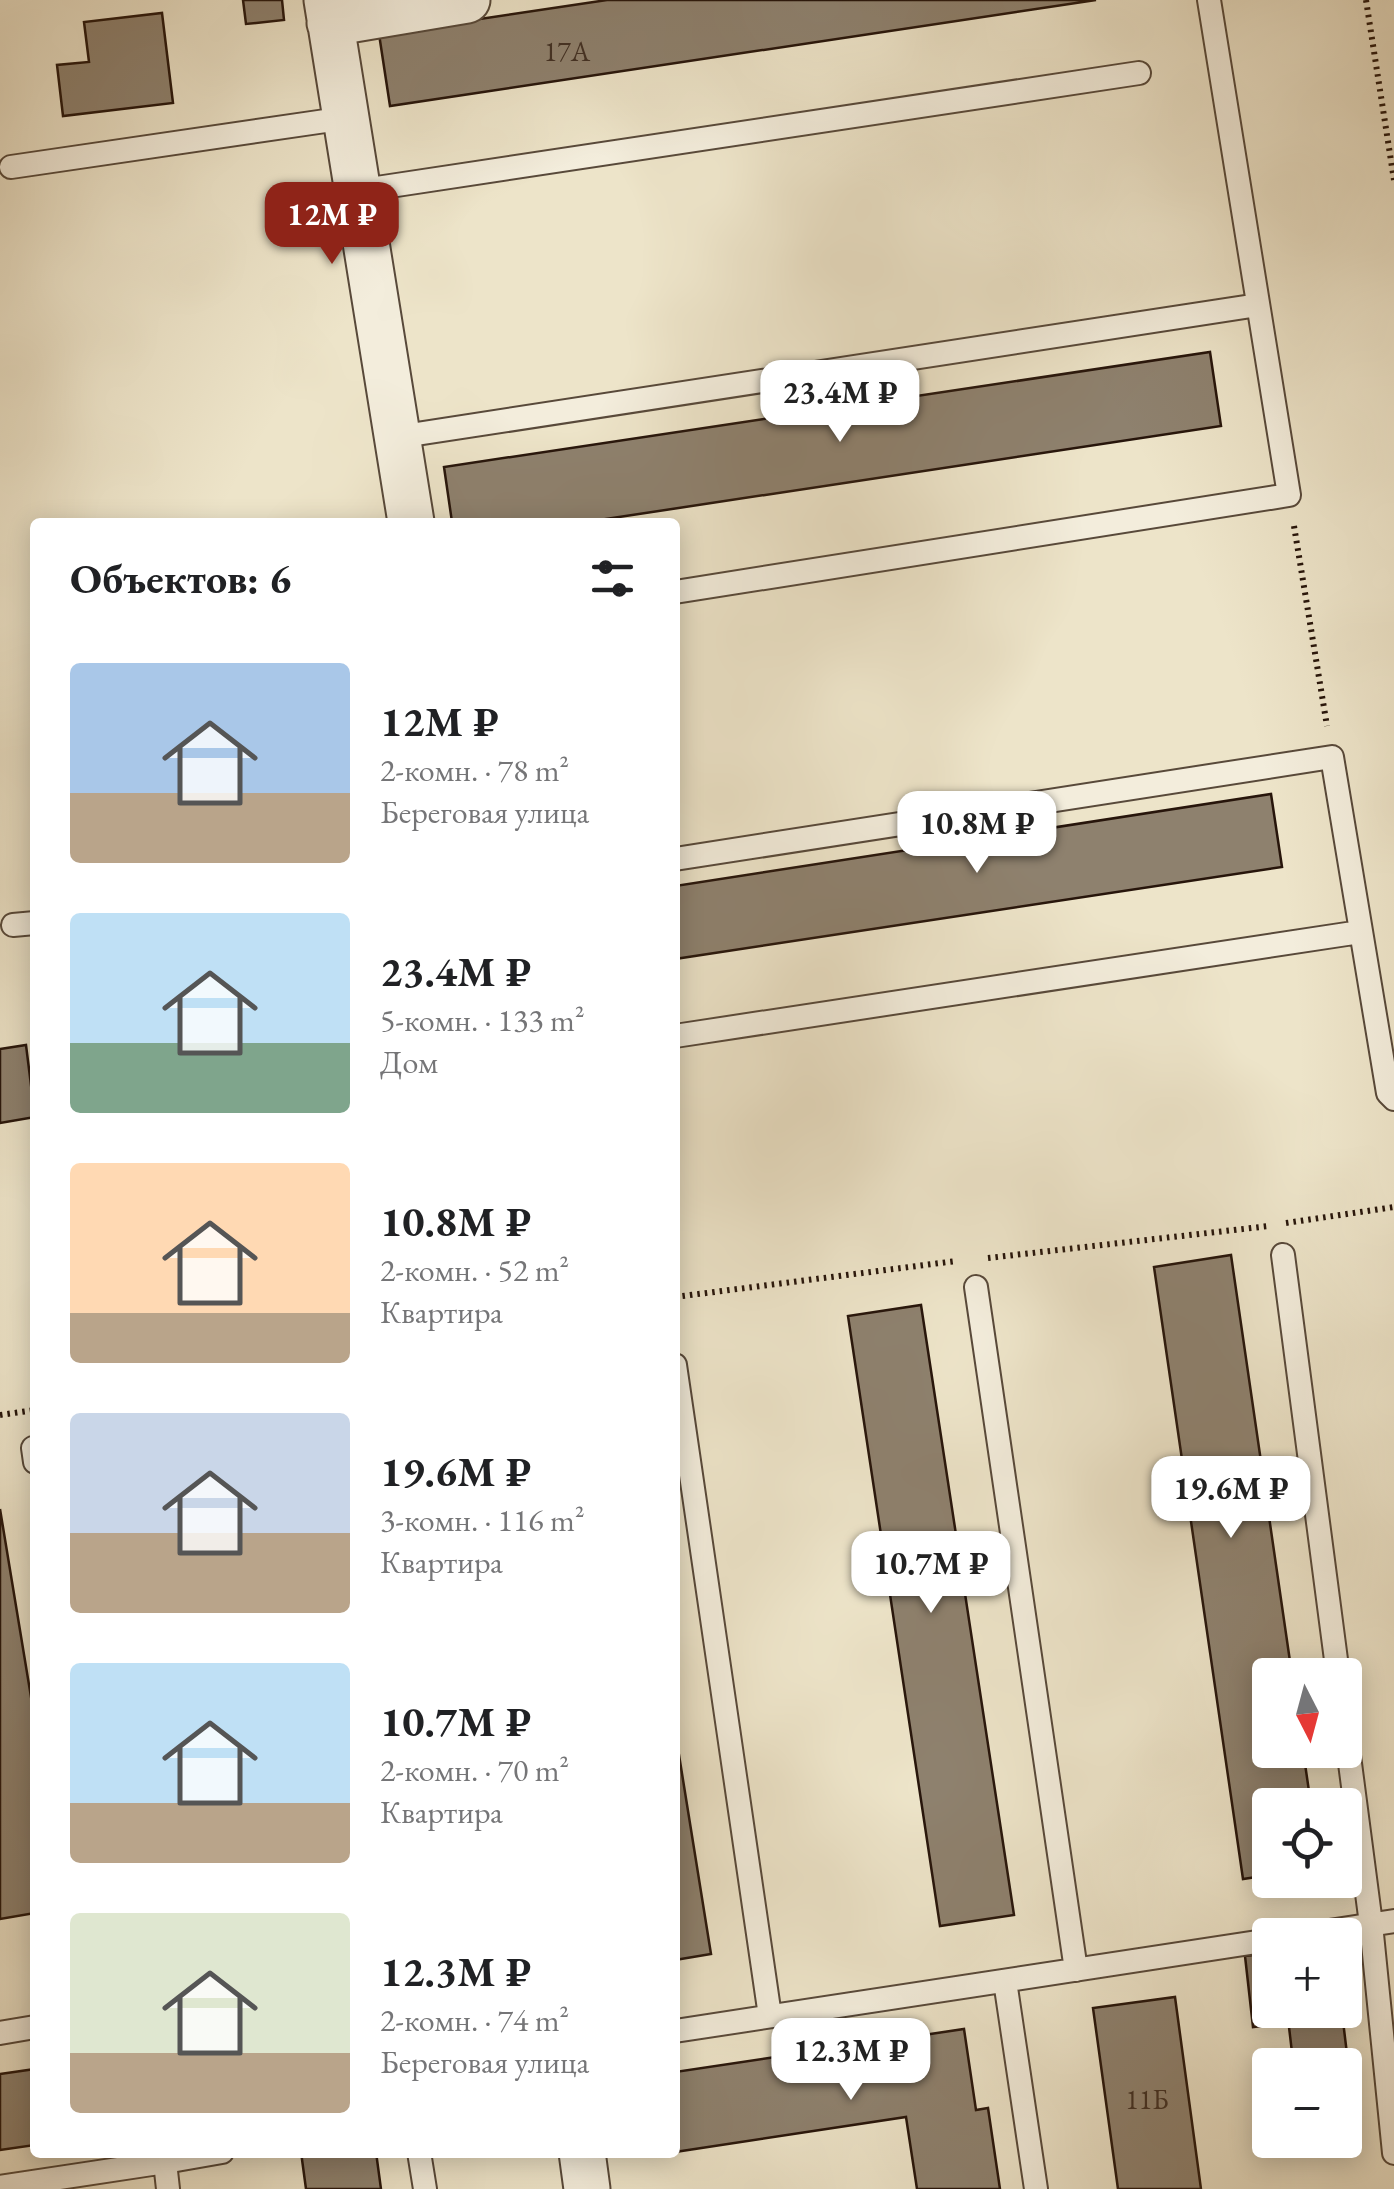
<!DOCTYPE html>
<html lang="ru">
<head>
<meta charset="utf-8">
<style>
	body { margin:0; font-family:"EB Garamond",serif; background:#f6f6f6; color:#202124; height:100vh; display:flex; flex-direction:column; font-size:38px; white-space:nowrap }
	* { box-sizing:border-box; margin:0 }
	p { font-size:32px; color:#757577 }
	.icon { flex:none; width:55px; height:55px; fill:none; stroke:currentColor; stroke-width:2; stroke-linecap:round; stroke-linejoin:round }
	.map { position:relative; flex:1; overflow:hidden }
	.drawer { position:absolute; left:30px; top:518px; width:650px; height:1640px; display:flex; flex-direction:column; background:#fff; border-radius:10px; box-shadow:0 5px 25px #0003 }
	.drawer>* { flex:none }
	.needle { width:65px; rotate:174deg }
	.controls { position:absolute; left:1252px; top:1658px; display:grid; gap:20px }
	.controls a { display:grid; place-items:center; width:110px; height:110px; border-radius:10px; background:#fff; box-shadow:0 5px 25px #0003; font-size:50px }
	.price { position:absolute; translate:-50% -85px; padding:0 22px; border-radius:20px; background:#fff; color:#222; font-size:32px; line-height:65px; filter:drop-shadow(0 2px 5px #0008) }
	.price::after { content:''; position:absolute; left:50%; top:60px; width:30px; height:22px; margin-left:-15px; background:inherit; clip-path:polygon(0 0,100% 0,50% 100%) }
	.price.current { background:#8f2418; color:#fff }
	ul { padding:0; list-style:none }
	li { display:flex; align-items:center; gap:30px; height:250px; padding:0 40px }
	li span { display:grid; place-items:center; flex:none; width:280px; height:200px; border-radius:10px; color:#555 }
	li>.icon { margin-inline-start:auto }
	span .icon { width:120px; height:120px; fill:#fffc; stroke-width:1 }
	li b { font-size:42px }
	h2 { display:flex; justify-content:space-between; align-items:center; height:120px; padding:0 40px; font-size:42px }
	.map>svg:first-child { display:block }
</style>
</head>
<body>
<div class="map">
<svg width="1394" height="2189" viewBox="0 0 1394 2189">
	<rect width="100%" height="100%" fill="#ede4c9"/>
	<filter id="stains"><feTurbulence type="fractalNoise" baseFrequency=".002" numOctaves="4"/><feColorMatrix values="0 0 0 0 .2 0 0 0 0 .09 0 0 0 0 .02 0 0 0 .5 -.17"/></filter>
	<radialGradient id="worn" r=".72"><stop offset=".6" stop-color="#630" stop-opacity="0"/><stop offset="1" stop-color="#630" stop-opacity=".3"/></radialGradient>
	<path fill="#8e816e" stroke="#27150b" stroke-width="2.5" d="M243 0H282L284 20 246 24Z
		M607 0H1096L390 106 379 34Z
		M162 13 173 103 63 116 57 65 89 62 84 22Z
		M1210 352 1221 426 586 522H452L444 467Z
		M1271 794 1282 867 675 959V886Z
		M26 1045 35 1117 0 1123V1049Z
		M1231 1255 1292 1675H1270V1750H1303L1311 1805H1270V1875L1243 1879 1154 1267Z
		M921 1305 1014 1915 940 1926 848 1316Z
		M0 1509 35 1721V1913L0 1919Z
		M675 1730 711 1954 675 1960Z
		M1270 1953V2010H1291L1293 2022 1253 2027 1245 1956Z
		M1175 1997 1201 2189H1118L1093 2008Z
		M1343 2021 1347 2054 1293 2061 1289 2027Z
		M964 2029 976 2110 988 2108 1000 2189H917L906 2117 675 2152V2072Z
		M35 2069V2145L0 2150V2074Z
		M301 2152H376L381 2189H306Z"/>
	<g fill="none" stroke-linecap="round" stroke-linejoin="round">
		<defs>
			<path id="service" d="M11 167 346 118
				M357 191 1139 73
				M397 437 1258 305
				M675 592 1289 495 1209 0
				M675 859 1332 757 1388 1093 1394 1099
				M13 925 35 923
				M675 1036 1360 932
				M1283 1255 1338 1675
				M976 1287 1076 1970
				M675 1365 770 2016
				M33 1448 35 1462
				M1345 1725 1371 1924 1394 2153
				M1303 1935 1394 1921
				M1005 1981 1036 2189
				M675 2031 1270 1940
				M0 2033 35 2027
				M419 2152 425 2189
				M0 2187 165 2162
				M168 2189 165 2162 222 2152"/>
			<path id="minor" d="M327 0 411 522
				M330 23 467 0
				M582 2152 587 2189"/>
		</defs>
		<use href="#service" stroke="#58493a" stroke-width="26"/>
		<use href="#minor" stroke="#58493a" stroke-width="49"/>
		<path stroke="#27150b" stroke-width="6" stroke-dasharray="2.5 5" stroke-linecap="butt" d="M1366 0 1394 180
			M1294 526 1327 726
			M1286 1223 1394 1207
			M988 1258 1269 1226
			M675 1297 956 1261
			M0 1415 35 1410"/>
		<use href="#service" stroke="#f3eddc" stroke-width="22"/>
		<use href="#minor" stroke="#f3eddc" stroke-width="45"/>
	</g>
	<g text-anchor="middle" stroke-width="8" stroke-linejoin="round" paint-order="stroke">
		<g font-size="28" fill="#413024">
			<text x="567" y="61">17А</text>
			<text x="1147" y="2109">11Б</text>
		</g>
	</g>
	<rect width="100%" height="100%" filter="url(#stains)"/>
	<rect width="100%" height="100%" fill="url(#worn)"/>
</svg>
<div class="controls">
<a><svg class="needle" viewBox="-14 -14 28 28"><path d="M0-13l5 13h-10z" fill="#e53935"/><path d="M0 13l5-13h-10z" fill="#757577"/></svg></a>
<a><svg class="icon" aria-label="locate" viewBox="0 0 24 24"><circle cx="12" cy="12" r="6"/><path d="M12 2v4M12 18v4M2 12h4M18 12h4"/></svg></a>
<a>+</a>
<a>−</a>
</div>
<b class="price current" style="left:332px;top:267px">12M ₽</b>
<b class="price" style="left:840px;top:445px">23.4M ₽</b>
<b class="price" style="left:977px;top:876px">10.8M ₽</b>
<b class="price" style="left:1231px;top:1541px">19.6M ₽</b>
<b class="price" style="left:931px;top:1616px">10.7M ₽</b>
<b class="price" style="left:851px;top:2103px">12.3M ₽</b>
<section class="drawer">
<h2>Объектов: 6<svg class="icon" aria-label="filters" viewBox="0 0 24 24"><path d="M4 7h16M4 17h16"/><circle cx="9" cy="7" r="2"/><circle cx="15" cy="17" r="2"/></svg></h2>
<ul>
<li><span style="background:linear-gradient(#a9c7e8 65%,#b9a48a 0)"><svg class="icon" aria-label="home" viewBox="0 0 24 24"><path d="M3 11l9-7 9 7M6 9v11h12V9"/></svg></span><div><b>12M ₽</b><p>2-комн. · 78 m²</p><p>Береговая улица</p></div></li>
<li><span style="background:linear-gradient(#bfe0f5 65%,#7fa58c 0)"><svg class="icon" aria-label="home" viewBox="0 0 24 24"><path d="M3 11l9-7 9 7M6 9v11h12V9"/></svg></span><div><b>23.4M ₽</b><p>5-комн. · 133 m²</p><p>Дом</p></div></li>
<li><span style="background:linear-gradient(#ffd9b3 75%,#b9a48a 0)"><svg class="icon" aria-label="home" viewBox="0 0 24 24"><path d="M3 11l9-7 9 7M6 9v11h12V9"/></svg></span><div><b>10.8M ₽</b><p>2-комн. · 52 m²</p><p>Квартира</p></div></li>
<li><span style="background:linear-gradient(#c9d6e8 60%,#b9a48a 0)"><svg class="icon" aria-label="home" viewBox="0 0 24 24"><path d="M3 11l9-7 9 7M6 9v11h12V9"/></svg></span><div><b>19.6M ₽</b><p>3-комн. · 116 m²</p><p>Квартира</p></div></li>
<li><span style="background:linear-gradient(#bfe0f5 70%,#b9a48a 0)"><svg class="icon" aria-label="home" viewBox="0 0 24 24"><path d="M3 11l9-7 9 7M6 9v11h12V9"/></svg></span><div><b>10.7M ₽</b><p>2-комн. · 70 m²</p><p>Квартира</p></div></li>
<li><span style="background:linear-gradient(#dfe7d0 70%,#b9a48a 0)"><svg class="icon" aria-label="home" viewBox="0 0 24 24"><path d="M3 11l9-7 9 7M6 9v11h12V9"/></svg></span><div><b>12.3M ₽</b><p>2-комн. · 74 m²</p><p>Береговая улица</p></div></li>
</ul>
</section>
</div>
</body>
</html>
